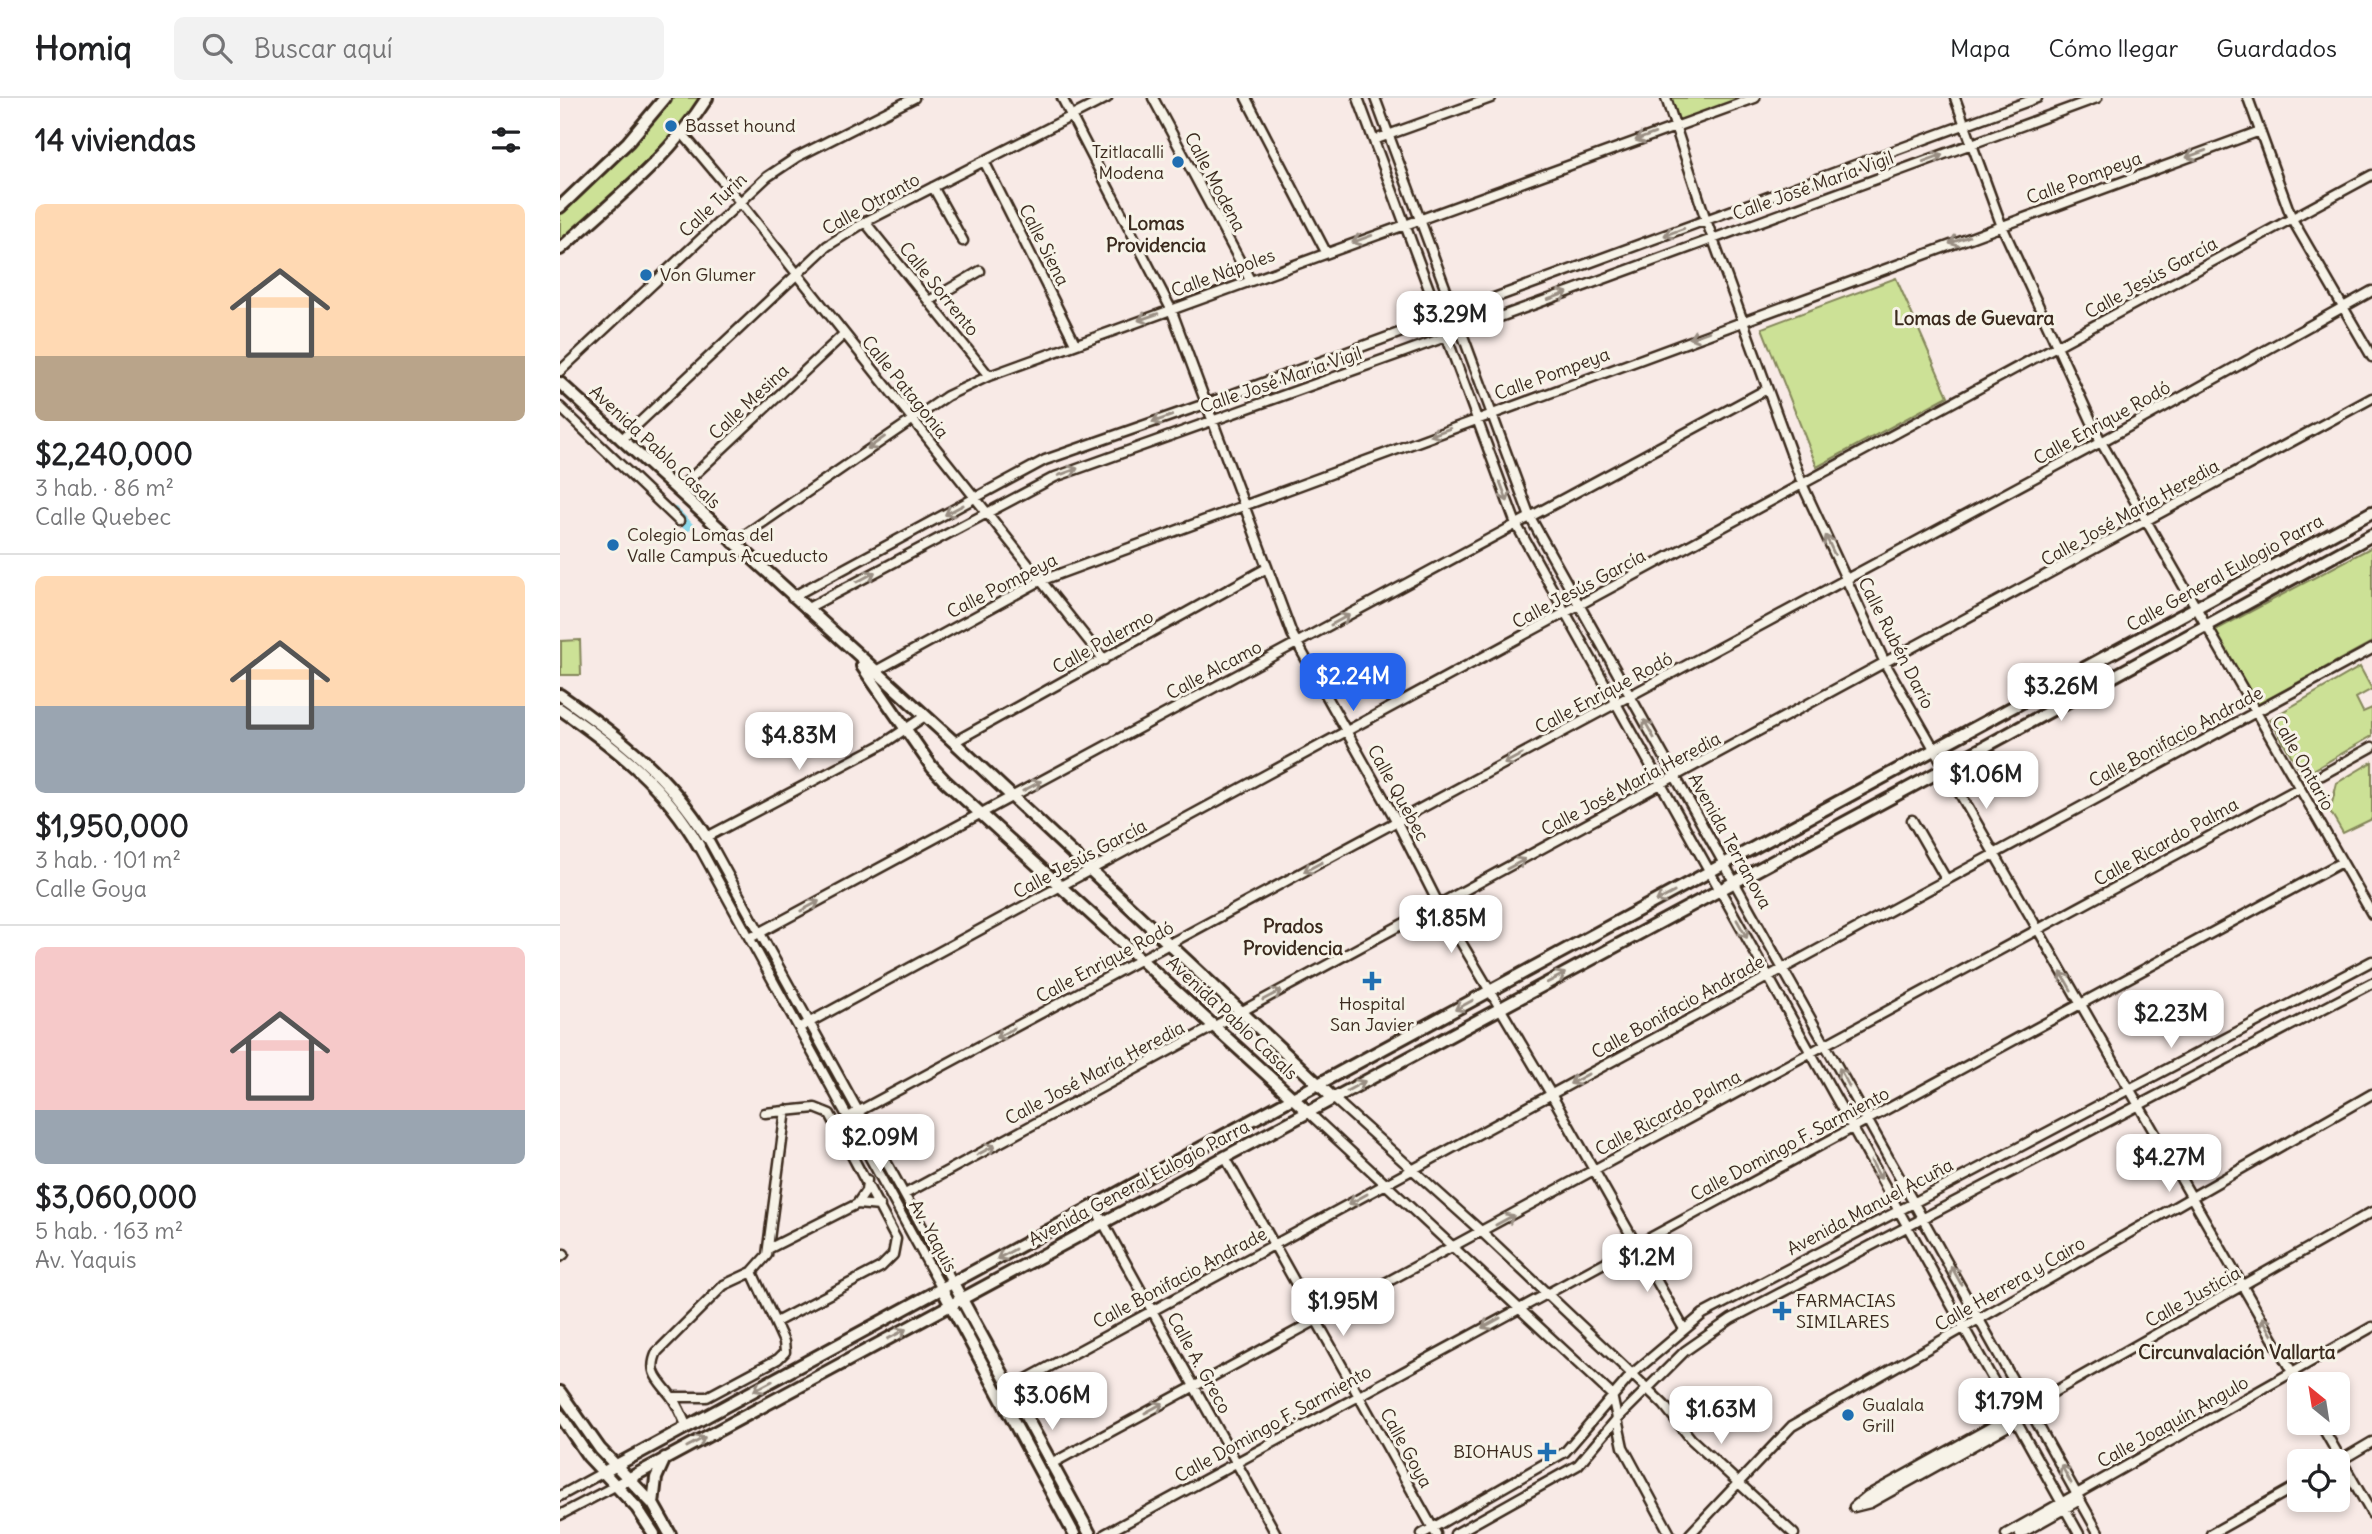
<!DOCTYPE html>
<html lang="es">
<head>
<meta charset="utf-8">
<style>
	body { margin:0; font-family:Delius,sans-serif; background:#f2f2f2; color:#202124; height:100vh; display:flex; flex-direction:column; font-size:26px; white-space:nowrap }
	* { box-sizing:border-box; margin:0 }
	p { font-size:23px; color:#757577 }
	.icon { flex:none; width:38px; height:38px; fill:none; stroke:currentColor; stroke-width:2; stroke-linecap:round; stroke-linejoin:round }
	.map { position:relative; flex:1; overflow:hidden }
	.drawer { display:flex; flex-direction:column; background:#fff; width:560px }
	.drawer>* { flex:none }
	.needle { width:46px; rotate:330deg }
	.buttons { position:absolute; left:1727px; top:1274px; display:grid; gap:14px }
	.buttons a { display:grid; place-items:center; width:63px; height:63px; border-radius:10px; background:#fff; box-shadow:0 4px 10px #0003; font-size:35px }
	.price { position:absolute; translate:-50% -60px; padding:0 16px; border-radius:14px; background:#fff; color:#222; font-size:23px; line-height:46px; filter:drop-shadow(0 2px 4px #0008) }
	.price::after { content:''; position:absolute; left:50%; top:42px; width:21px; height:16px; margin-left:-10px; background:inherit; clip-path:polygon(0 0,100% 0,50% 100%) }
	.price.current { background:#2563eb; color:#fff }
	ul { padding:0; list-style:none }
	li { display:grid; align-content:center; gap:14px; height:371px; padding:0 35px }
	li+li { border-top:2px solid #e0e0e0 }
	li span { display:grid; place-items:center; height:217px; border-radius:10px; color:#555 }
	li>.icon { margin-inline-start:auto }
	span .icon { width:126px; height:126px; fill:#fffc; stroke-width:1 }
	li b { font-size:30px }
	h2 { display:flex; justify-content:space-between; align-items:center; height:84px; padding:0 35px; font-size:30px }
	header { display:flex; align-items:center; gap:42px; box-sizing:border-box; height:98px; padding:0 35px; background:#fff; border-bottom:2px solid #e0e0e0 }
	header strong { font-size:33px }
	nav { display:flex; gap:38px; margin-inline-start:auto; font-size:24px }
	.search { width:490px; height:63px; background:#f2f2f2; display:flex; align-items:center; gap:18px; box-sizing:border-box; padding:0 24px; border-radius:10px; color:#757577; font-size:26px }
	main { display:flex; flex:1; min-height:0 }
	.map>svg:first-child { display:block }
</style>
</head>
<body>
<header>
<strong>Homiq</strong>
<div class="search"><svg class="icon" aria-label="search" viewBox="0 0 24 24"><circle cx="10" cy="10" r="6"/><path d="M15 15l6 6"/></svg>Buscar aquí</div>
<nav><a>Mapa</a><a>Cómo llegar</a><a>Guardados</a></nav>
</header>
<main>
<section class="drawer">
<h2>14 viviendas<svg class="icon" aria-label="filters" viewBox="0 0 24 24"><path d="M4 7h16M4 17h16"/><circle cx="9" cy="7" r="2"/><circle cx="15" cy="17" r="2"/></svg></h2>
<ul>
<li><span style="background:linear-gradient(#ffd9b3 70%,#b9a48a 0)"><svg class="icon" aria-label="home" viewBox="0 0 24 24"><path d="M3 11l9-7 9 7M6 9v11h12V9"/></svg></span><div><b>$2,240,000</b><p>3 hab. · 86 m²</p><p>Calle Quebec</p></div></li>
<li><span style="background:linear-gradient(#ffd9b3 60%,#9aa5b1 0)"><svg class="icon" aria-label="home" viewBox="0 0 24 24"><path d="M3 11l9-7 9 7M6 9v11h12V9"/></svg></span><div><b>$1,950,000</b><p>3 hab. · 101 m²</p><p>Calle Goya</p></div></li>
<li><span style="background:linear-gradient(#f6c9c9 75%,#9aa5b1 0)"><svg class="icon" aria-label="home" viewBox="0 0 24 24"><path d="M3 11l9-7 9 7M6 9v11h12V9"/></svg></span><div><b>$3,060,000</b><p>5 hab. · 163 m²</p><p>Av. Yaquis</p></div></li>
</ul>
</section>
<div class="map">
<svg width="1812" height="1436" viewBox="0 0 1812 1436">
	<rect width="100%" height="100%" fill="#f8eae6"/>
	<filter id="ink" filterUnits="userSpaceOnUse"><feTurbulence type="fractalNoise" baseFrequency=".0143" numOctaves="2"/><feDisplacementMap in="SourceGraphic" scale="14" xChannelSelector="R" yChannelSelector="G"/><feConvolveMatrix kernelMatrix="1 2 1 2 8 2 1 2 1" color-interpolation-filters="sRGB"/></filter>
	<g filter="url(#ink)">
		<path fill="#cce196" stroke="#84865a" stroke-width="2" d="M108 0H139L123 28 0 146V112Z
			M1111 0H1183L1117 24Z
			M1336 180 1388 298 1257 369 1202 230Z
			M1812 449V544L1697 607 1654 533Z
			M20 542 21 577H1V543Z
			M1800 569 1812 591 1796 600 1803 614 1812 610V638L1743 678 1710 621Z
			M1812 664V721L1783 735 1770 713 1777 685Z"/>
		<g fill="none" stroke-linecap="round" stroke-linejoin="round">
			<path stroke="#8bd8ea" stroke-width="10" d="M114 414 128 428"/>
			<defs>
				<path id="street" d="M502 0 611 211 732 536 837 724 879 807 991 996 1124 1231
					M593 0 690 182
					M686 0 766 154
					M798 0 956 426 1519 1436
					M815 0 970 419 1539 1436
					M1106 0 1146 122 1243 388 1326 567 1740 1288
					M1395 0 1441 126 1541 344 1812 816
					M1688 0 1732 121 1812 259
					M122 35 180 104 544 562
					M814 42 931 0
					M424 63 515 245
					M373 89 403 143
					M305 124 429 278
					M369 203 420 173
					M0 273 207 79 237 59 354 0
					M0 309 119 423
					M61 342 267 148 305 124 547 0
					M117 393 283 237
					M173 445 387 298 429 278 1195 0
					M232 499 485 362 665 299 1477 0
					M246 511 495 379 839 256 1537 0
					M312 575 480 483 1700 33
					M365 618 323 646 147 739 393 1185
					M394 644 707 470
					M1762 677 1812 649
					M1352 722 1386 781
					M139 748 382 1191
					M190 840 1207 291
					M239 930 1812 77
					M773 1000 922 1134 1072 1276 1104 1307 1131 1341 1234 1436
					M748 1014 1052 1297 1063 1349 1110 1436
					M205 1015 255 1010 270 1016 336 1141 333 1157 321 1169 216 1224
					M288 1019 1541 344 1812 193
					M665 1059 876 1436
					M345 1096 1812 300
					M297 1106 306 1093 307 1082
					M534 1108 716 1436
					M210 1150 297 1106 320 1108
					M0 1159 4 1156
					M439 1296 1812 551
					M112 1299H147L218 1261 225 1254 224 1244 192 1174
					M1469 1308 1812 1114
					M1760 1325 1812 1416
					M127 1329C122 1319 118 1307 111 1298 99 1282 87 1275 97 1254L164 1187 192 1174 207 1157 226 1012
					M1778 1364 1812 1344
					M491 1366 1739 690
					M0 1398 42 1375
					M1295 1408 1307 1398 1453 1317
					M1294 1409 1310 1405 1457 1323
					M0 1417 55 1388
					M545 1436 1782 764
					M862 1436 1005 1354 1072 1276 1143 1216 1812 863
					M895 1436 1018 1367 1056 1322 1125 1253 1171 1221 1812 885
					M1130 1436 1232 1328 1812 996
					M1446 1436 1812 1229
					M1460 1436 1520 1402
					M1651 1436 1740 1386"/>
				<path id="secondary" d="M0 109 68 44 105 0
					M0 151C52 104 109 60 147 0
					M0 285 394 644 773 1000
					M302 568 372 669 385 683 748 1014
					M0 597C58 638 109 677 147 739
					M0 611C55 649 105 688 139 748
					M393 1185 530 1436
					M382 1191 514 1436
					M0 1294 40 1351 93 1406 110 1436
					M0 1317 28 1358 77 1410 94 1436
					M42 1375 1812 414
					M55 1388 1386 670 1812 437
					M93 1406 96 1380 105 1360"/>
			</defs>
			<use href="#street" stroke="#3b2a1e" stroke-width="13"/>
			<use href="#secondary" stroke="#3b2a1e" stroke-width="16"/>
			<use href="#street" stroke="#f7f3e8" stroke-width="8"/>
			<use href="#secondary" stroke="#f7f3e8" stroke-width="10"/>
		</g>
		<defs><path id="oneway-shaft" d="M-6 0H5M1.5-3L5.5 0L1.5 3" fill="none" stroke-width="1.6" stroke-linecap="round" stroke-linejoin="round" transform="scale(1.75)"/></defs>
		<g stroke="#998e83">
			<use href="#oneway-shaft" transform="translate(1085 39) rotate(160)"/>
			<use href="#oneway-shaft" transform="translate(1636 56) rotate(160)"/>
			<use href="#oneway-shaft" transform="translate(1373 60) rotate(-20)"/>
			<use href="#oneway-shaft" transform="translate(1114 134) rotate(160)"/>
			<use href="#oneway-shaft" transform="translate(802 141) rotate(160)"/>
			<use href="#oneway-shaft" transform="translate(1399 142) rotate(160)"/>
			<use href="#oneway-shaft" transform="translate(998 198) rotate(-20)"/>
			<use href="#oneway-shaft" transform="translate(588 219) rotate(161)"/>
			<use href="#oneway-shaft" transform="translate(1139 237) rotate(160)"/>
			<use href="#oneway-shaft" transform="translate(602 321) rotate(161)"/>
			<use href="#oneway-shaft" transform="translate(880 334) rotate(160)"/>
			<use href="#oneway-shaft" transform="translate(316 345) rotate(145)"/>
			<use href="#oneway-shaft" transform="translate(508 374) rotate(-20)"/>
			<use href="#oneway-shaft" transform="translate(944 394) rotate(69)"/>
			<use href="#oneway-shaft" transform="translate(394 412) rotate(152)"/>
			<use href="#oneway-shaft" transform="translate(1270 447) rotate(-115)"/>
			<use href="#oneway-shaft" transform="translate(306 479) rotate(-28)"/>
			<use href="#oneway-shaft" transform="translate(780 522) rotate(-29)"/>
			<use href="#oneway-shaft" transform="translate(1089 631) rotate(-119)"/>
			<use href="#oneway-shaft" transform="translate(953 661) rotate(152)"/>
			<use href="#oneway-shaft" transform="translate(472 688) rotate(-28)"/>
			<use href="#oneway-shaft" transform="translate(956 766) rotate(-28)"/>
			<use href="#oneway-shaft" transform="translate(753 769) rotate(152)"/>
			<use href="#oneway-shaft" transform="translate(1105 799) rotate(152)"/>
			<use href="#oneway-shaft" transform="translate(250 808) rotate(-28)"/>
			<use href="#oneway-shaft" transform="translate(1182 831) rotate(61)"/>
			<use href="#oneway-shaft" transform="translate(996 880) rotate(-28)"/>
			<use href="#oneway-shaft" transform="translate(1506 883) rotate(-120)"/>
			<use href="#oneway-shaft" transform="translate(712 897) rotate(-28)"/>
			<use href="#oneway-shaft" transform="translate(904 907) rotate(151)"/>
			<use href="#oneway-shaft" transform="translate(445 935) rotate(152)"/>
			<use href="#oneway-shaft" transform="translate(1284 979) rotate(-119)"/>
			<use href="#oneway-shaft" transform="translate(1019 981) rotate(151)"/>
			<use href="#oneway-shaft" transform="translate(796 988) rotate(-29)"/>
			<use href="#oneway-shaft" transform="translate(426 1052) rotate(-28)"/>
			<use href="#oneway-shaft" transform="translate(1316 1072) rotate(61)"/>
			<use href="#oneway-shaft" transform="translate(798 1101) rotate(151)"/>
			<use href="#oneway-shaft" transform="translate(945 1122) rotate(-29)"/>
			<use href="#oneway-shaft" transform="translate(446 1156) rotate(151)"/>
			<use href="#oneway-shaft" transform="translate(1396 1177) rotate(-119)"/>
			<use href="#oneway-shaft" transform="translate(931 1225) rotate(151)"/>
			<use href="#oneway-shaft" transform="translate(1707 1228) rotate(-119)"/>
			<use href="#oneway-shaft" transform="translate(337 1236) rotate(-28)"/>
			<use href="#oneway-shaft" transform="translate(203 1288) rotate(152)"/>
			<use href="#oneway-shaft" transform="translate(594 1310) rotate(-29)"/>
			<use href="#oneway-shaft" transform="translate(136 1344) rotate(-28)"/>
			<use href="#oneway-shaft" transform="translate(1506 1376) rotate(-119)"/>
		</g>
	</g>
	<g fill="#1f6fb2" stroke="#f7f3e8" stroke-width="2.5">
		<circle cx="111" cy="28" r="7"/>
		<circle cx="618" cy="64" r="7"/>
		<circle cx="86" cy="177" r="7"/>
		<circle cx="53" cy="447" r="7"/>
		<path d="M808.5 872.5h7v7h7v7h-7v7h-7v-7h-7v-7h7z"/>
		<path d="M1218.5 1202.5h7v7h7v7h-7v7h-7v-7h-7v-7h7z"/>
		<circle cx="1288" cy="1317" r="7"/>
		<path d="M983.5 1343.5h7v7h7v7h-7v7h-7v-7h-7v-7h7z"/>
	</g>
	<g text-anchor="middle" stroke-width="6" stroke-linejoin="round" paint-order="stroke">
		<g font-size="18" fill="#3b2a1e" stroke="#f7f3e8" text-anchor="start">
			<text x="125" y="34">Basset hound</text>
			<text x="604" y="60" text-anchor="end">Tzitlacalli<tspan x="604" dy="21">Modena</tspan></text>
			<text x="100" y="183">Von Glumer</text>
			<text x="67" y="443">Colegio Lomas del<tspan x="67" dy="21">Valle Campus Acueducto</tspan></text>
			<text x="812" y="912" text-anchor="middle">Hospital<tspan x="812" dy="21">San Javier</tspan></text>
			<text x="1236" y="1209">FARMACIAS<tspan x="1236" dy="21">SIMILARES</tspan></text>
			<text x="1302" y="1313">Gualala<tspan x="1302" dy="21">Grill</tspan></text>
			<text x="973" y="1360" text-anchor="end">BIOHAUS</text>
		</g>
		<g font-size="18" fill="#3b2a1e" stroke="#f7f3e8">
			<text transform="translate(1524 80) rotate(-20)" y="6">Calle Pompeya</text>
			<text transform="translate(655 84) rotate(62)" y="6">Calle Modena</text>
			<text transform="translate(1253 88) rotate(-20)" y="6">Calle José María Vigil</text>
			<text transform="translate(311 106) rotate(-29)" y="6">Calle Otranto</text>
			<text transform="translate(153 107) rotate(-43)" y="6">Calle Turín</text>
			<text transform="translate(484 147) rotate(63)" y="6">Calle Siena</text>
			<text transform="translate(663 175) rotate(-20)" y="6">Calle Nápoles</text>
			<text transform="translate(1591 180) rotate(-29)" y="6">Calle Jesús García</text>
			<text transform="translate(379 191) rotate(51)" y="6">Calle Sorrento</text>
			<text transform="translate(992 276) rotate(-20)" y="6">Calle Pompeya</text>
			<text transform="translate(721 282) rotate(-19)" y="6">Calle José María Vigil</text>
			<text transform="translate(345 289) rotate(51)" y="6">Calle Patagonia</text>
			<text transform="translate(189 304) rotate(-43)" y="6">Calle Mesina</text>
			<text transform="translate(1542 325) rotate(-29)" y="6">Calle Enrique Rodó</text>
			<text transform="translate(95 349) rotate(43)" y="6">Avenida Pablo Casals</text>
			<text transform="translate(1570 415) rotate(-29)" y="6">Calle José María Heredia</text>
			<text transform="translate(1665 475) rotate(-29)" y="6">Calle General Eulogio Parra</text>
			<text transform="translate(442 488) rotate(-27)" y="6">Calle Pompeya</text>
			<text transform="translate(1019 491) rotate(-28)" y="6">Calle Jesús García</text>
			<text transform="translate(543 544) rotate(-29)" y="6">Calle Palermo</text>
			<text transform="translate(1336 545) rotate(63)" y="6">Calle Rubén Darío</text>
			<text transform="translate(654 572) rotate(-28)" y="6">Calle Alcamo</text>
			<text transform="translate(1044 595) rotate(-28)" y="6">Calle Enrique Rodó</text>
			<text transform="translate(1616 639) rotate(-28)" y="6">Calle Bonifacio Andrade</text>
			<text transform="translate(1743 665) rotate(60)" y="6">Calle Ontario</text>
			<text transform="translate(1071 686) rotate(-28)" y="6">Calle José María Heredia</text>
			<text transform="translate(838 695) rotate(61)" y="6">Calle Quebec</text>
			<text transform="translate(1170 743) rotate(61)" y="6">Avenida Terranova</text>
			<text transform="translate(1606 744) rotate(-29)" y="6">Calle Ricardo Palma</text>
			<text transform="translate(520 761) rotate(-28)" y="6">Calle Jesús García</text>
			<text transform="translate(545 864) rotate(-28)" y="6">Calle Enrique Rodó</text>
			<text transform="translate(1118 909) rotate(-29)" y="6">Calle Bonifacio Andrade</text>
			<text transform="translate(672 920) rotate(43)" y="6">Avenida Pablo Casals</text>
			<text transform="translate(535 975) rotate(-28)" y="6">Calle José María Heredia</text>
			<text transform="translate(1108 1015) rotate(-28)" y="6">Calle Ricardo Palma</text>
			<text transform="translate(1230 1046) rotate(-28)" y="6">Calle Domingo F. Sarmiento</text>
			<text transform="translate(579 1085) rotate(-28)" y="6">Avenida General Eulogio Parra</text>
			<text transform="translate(1310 1109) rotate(-28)" y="6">Avenida Manuel Acuña</text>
			<text transform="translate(373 1138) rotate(61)" y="6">Av. Yaquis</text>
			<text transform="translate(620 1180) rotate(-28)" y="6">Calle Bonifacio Andrade</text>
			<text transform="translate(1450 1186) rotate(-30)" y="6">Calle Herrera y Cairo</text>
			<text transform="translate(1633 1199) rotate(-29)" y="6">Calle Justicia</text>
			<text transform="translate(639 1265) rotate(61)" y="6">Calle A. Greco</text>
			<text transform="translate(1613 1324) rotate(-29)" y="6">Calle Joaquín Angulo</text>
			<text transform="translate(713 1326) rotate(-29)" y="6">Calle Domingo F. Sarmiento</text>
			<text transform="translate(846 1350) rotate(61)" y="6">Calle Goya</text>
		</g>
		<g font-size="19" font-weight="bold" fill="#3b2a1e" stroke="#f7f3e8">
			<text x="596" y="132">Lomas<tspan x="596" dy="22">Providencia</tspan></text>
			<text x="1414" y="227">Lomas de Guevara</text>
			<text x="733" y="835">Prados<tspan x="733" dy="22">Providencia</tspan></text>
			<text x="1677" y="1261">Circunvalación Vallarta</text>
		</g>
	</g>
</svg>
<div class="buttons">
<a><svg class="needle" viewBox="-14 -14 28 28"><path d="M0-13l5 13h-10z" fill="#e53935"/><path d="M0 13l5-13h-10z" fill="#757577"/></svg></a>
<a><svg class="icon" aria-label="locate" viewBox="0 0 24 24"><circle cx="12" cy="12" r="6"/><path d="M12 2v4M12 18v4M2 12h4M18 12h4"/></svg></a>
</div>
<b class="price" style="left:890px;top:253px">$3.29M</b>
<b class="price current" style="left:793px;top:615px">$2.24M</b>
<b class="price" style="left:1501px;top:625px">$3.26M</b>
<b class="price" style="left:239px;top:674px">$4.83M</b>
<b class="price" style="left:1426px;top:713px">$1.06M</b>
<b class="price" style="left:891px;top:857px">$1.85M</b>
<b class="price" style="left:1611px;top:952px">$2.23M</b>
<b class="price" style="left:320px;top:1076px">$2.09M</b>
<b class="price" style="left:1609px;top:1096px">$4.27M</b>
<b class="price" style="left:1087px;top:1196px">$1.2M</b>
<b class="price" style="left:783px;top:1240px">$1.95M</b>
<b class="price" style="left:492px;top:1334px">$3.06M</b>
<b class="price" style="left:1449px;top:1340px">$1.79M</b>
<b class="price" style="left:1161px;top:1348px">$1.63M</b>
</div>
</main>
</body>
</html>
